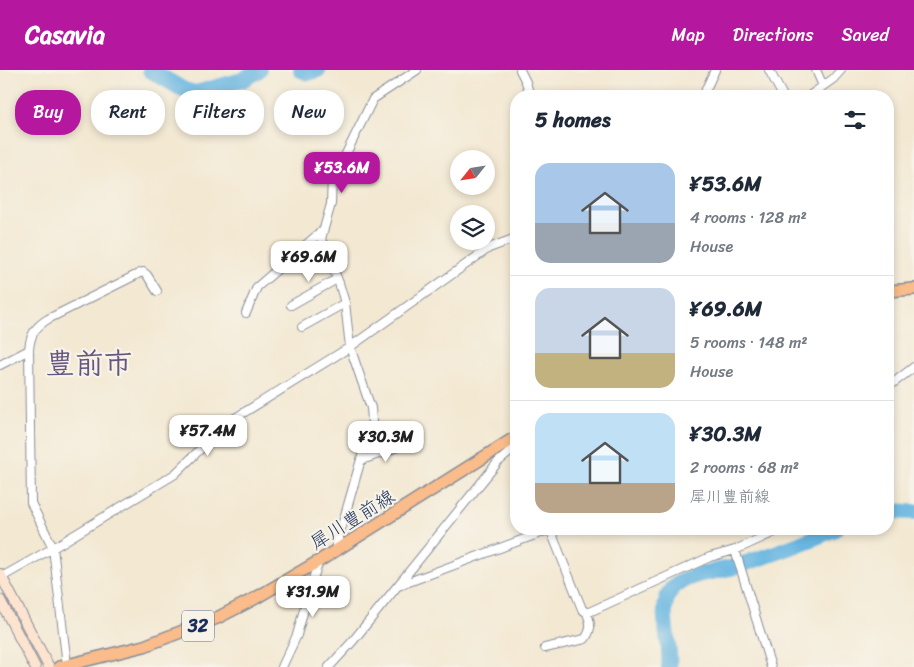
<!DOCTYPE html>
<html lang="en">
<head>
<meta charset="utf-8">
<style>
	body { margin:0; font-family:Sriracha,"Klee One",sans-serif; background:#f6f6f7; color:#1f2937; height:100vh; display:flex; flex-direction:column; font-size:19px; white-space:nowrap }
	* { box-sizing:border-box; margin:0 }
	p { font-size:16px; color:#747a83 }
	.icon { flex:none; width:28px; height:28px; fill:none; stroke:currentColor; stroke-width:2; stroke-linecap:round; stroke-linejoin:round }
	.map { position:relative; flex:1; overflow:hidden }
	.sheet { position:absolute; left:510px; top:20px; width:384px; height:445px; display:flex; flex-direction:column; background:#fff; border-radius:20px; box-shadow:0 2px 8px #0003 }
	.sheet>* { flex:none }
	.guide { position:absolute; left:15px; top:20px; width:420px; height:45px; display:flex; gap:10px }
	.needle { width:32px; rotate:240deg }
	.tools { position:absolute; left:450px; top:80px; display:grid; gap:10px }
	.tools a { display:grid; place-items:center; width:45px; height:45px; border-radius:50%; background:#fff; box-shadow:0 2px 8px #0003; font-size:25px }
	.price { position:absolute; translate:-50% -42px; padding:0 11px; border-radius:10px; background:#fff; color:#222; font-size:16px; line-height:32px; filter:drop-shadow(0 1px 2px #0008) }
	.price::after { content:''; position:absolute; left:50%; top:30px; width:15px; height:11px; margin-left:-8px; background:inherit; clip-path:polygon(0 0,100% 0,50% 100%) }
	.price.active { background:#b5179e; color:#fff }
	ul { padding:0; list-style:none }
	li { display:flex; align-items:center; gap:15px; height:125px; padding:0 25px }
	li+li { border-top:1px solid #e0e1e3 }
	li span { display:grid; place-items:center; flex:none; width:140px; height:100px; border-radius:15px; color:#555 }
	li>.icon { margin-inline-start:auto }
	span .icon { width:60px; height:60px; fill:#fffc; stroke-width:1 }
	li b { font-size:21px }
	h2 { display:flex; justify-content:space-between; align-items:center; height:60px; padding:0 25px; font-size:21px }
	.chip { padding:0 18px; border-radius:20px; background:#fff; box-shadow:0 2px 8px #0003; font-size:18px; line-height:45px }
	.chip.active { background:#b5179e; color:#fff }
	header { display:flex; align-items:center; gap:30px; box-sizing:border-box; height:70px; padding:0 25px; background:#b5179e; color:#fff }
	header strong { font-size:24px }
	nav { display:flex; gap:28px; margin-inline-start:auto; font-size:18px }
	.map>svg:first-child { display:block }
</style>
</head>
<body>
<header>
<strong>Casavia</strong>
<nav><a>Map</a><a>Directions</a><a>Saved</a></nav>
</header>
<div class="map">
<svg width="914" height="597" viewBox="0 0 914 597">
	<rect width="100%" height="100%" fill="#f7f3e8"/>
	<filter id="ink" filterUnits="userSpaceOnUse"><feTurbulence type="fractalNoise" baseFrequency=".02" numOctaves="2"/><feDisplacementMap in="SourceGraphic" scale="10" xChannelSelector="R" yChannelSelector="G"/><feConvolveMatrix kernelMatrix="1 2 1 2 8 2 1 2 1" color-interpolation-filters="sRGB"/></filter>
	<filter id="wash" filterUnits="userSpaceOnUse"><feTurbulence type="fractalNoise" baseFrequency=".0096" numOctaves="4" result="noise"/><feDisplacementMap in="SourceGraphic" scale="20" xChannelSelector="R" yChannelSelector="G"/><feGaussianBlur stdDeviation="1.12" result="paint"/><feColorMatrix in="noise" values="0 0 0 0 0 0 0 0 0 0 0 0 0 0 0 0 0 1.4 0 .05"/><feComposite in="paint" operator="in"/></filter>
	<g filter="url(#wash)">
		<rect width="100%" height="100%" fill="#f3e8d2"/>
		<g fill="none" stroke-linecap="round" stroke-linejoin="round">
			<path stroke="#67b6e1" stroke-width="16" d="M150 0 184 20 196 23 242 10 259 0
				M301 0 309 3 318 0
				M888 441 914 442
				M669 597C672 575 660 550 667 528 669 522 673 516 679 513 694 503 716 502 734 497 768 486 802 474 835 459"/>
		</g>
	</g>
	<g filter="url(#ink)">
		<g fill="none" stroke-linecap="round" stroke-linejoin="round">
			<defs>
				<path id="minor" d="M520 0 526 12 530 26
					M769 0 783 26
					M816 0 823 16
					M704 26 706 19 715 0
					M809 26 833 9 841 0
					M291 235 337 209
					M246 243 257 217 323 160
					M302 257 345 233
					M0 295 29 280
					M888 317 914 297
					M362 390 403 375
					M550 459 582 539 587 543 710 487 735 480 781 459
					M335 480 372 351 371 338 350 277 345 233 339 213 321 169 331 134 332 106 340 96 373 29 417 0
					M735 480 771 597
					M0 508 53 478 175 404 227 353 350 277 489 178 516 168
					M398 516 551 459
					M545 578 585 569C592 559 591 554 587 543
					M67 595 53 478 31 433 29 280C30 265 35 257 48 249L140 203 143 202 147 205 157 221
					M282 597 297 565 309 521 319 491
					M329 597 352 572 498 392 516 377"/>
				<path id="secondary" d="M0 504 49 597
					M0 530 35 597"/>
				<path id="primary" d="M888 221 914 219
					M59 597 144 576 217 548 254 529 319 491 516 367"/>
			</defs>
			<use href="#minor" stroke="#878c98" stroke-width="10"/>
			<use href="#secondary" stroke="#878c98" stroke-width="12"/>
			<use href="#primary" stroke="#878c98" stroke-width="14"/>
			<use href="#minor" stroke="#fff" stroke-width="8"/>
			<use href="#secondary" stroke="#fde4d0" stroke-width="10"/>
			<use href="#primary" stroke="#f9bc8a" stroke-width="11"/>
		</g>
	</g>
	<g text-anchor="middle" stroke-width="4.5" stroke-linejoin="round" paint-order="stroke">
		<rect fill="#f7f3e8" stroke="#5d6a87" stroke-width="1" x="182" y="540.5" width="32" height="31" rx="4"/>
		<g font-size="18" font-weight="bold" fill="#1b2f5e">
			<text x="198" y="562">32</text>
		</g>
		<g font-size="19" fill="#1b2f5e" stroke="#f7f3e8">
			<text transform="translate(352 449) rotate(-32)" y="7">犀川豊前線</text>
		</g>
		<g font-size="29" font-weight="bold" fill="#655680" stroke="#f7f3e8">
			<text x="89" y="303">豊前市</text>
		</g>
	</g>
</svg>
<div class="tools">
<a><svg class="needle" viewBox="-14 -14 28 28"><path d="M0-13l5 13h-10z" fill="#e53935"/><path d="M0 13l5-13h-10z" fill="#747a83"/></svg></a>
<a><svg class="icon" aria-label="layers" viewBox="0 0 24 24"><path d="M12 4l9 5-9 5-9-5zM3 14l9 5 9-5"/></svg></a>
</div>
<b class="price active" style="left:342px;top:124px">¥53.6M</b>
<b class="price" style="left:309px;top:213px">¥69.6M</b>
<b class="price" style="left:208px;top:387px">¥57.4M</b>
<b class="price" style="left:386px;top:393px">¥30.3M</b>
<b class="price" style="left:313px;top:548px">¥31.9M</b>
<div class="guide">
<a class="chip active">Buy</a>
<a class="chip">Rent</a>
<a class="chip">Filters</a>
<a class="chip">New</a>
</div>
<section class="sheet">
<h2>5 homes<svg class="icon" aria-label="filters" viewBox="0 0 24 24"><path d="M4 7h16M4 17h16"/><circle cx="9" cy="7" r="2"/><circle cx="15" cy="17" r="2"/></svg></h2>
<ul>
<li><span style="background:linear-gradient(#a9c7e8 60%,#9aa5b1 0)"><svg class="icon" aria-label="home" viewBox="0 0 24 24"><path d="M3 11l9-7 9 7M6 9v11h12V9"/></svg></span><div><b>¥53.6M</b><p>4 rooms · 128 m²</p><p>House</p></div></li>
<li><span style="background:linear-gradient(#c9d6e8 65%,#c2b280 0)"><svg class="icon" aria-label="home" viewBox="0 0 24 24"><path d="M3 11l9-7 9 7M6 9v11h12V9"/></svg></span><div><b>¥69.6M</b><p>5 rooms · 148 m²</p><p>House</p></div></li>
<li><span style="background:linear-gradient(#bfe0f5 70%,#b9a48a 0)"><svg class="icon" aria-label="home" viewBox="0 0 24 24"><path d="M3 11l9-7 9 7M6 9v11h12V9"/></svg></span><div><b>¥30.3M</b><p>2 rooms · 68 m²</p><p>犀川豊前線</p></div></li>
</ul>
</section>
</div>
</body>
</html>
